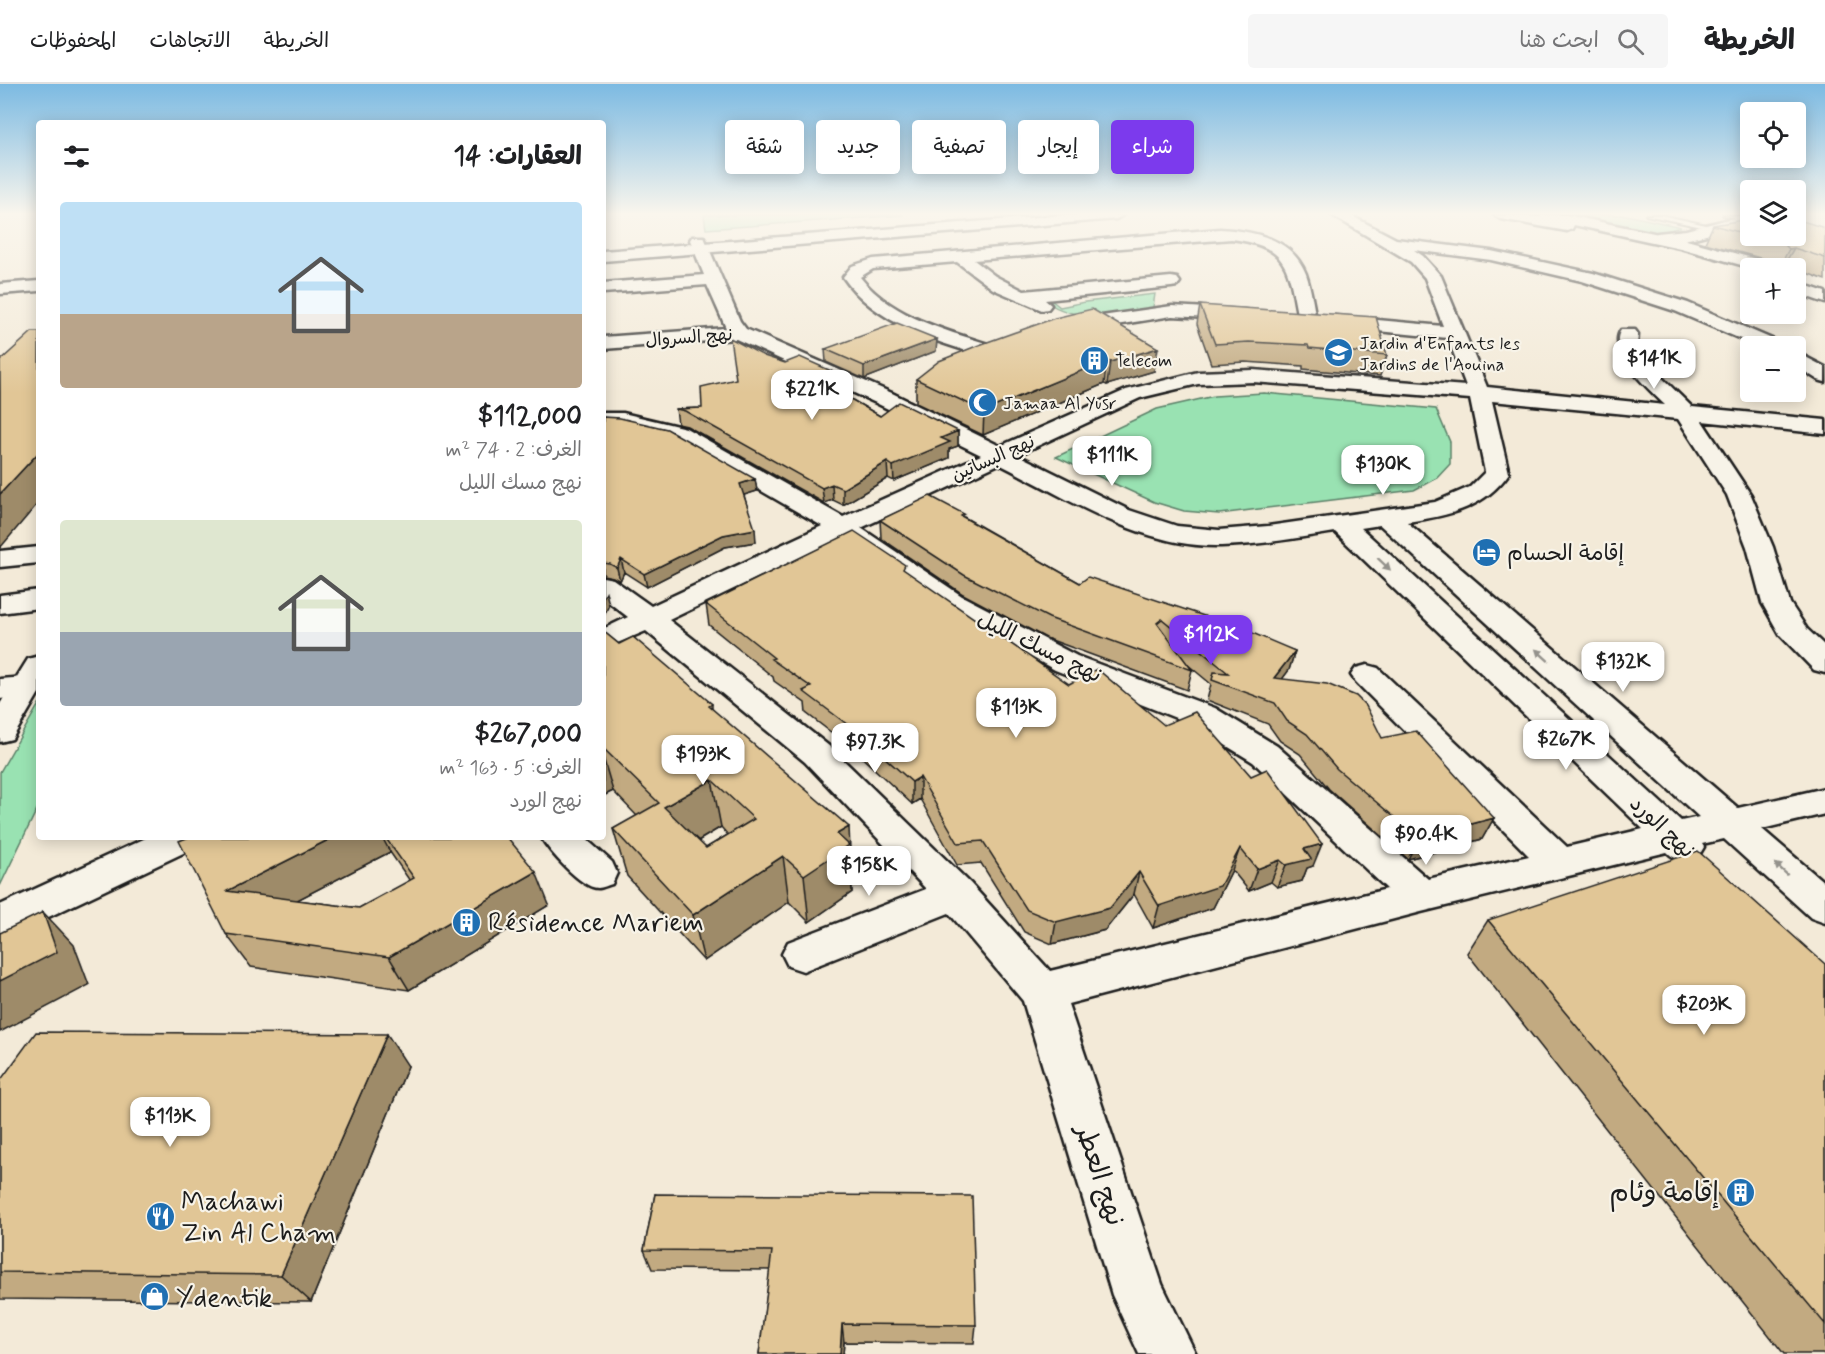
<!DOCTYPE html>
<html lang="ar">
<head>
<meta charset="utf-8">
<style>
	body { margin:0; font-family:Mynerve,"Playpen Sans Arabic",sans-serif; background:#f6f6f6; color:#202124; direction:rtl; height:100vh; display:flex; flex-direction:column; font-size:22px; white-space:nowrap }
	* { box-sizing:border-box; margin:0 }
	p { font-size:20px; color:#757577 }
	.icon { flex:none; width:33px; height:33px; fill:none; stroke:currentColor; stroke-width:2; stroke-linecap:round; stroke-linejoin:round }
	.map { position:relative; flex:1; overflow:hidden; direction:ltr }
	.sheet { position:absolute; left:36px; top:36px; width:570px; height:720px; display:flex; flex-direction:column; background:#fff; border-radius:6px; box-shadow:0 3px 15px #0003; direction:rtl }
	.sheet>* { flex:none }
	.hud { position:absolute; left:624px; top:36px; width:570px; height:54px; direction:rtl; display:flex; gap:12px }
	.buttons { position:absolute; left:1740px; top:18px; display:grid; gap:12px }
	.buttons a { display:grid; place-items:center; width:66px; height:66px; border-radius:6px; background:#fff; box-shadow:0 3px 15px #0003; font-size:30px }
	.price { position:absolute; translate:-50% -51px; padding:0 14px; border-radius:12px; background:#fff; color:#222; font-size:20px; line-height:39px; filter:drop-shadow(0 2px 3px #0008) }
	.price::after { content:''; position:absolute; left:50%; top:36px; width:18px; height:14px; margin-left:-9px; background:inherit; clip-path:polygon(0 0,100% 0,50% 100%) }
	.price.on { background:#7c3aed; color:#fff }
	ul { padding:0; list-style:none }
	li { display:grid; align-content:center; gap:12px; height:318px; padding:0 24px }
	li span { display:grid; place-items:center; height:186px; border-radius:6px; color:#555 }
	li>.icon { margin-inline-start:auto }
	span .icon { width:108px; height:108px; fill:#fffc; stroke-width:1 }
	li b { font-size:26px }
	h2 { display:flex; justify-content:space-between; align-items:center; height:72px; padding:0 24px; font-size:26px }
	.chip { padding:0 21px; border-radius:6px; background:#fff; box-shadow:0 3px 15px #0003; font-size:21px; line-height:54px }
	.chip.on { background:#7c3aed; color:#fff }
	header { display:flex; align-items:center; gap:36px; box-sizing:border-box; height:84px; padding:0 30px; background:#fff; border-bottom:2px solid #e0e0e0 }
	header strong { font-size:28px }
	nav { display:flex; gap:33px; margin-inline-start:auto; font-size:21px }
	.search { width:420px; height:54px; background:#f6f6f6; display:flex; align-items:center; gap:15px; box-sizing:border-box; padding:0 21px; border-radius:6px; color:#757577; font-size:22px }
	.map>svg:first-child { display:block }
</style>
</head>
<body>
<header>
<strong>الخريطة</strong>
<div class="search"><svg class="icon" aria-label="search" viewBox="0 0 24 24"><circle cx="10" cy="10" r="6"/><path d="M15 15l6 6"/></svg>ابحث هنا</div>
<nav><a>الخريطة</a><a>الاتجاهات</a><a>المحفوظات</a></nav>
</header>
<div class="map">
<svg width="1825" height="1270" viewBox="0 0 1825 1270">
	<rect width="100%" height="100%" fill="#f3ead8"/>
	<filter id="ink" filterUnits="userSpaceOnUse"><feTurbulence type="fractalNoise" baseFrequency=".0167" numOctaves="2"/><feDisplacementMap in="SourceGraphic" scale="12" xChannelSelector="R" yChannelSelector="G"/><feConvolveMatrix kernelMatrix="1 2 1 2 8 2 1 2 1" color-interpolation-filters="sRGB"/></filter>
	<g filter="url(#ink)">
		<path fill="#99e2b2" stroke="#5a7f67" stroke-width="1.5" d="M704 131H904L706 145Z
			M1557 131H1626L1681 143 1654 150Z
			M1155 210 1153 223 1148 227C1112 232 1077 239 1045 217L1051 216 1060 223 1085 218Z
			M1264 309 1436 325 1450 358V380L1437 394 1414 406 1219 430 1184 427 1154 418 1056 373 1157 325 1214 312Z
			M39 620V721L0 802V688Z"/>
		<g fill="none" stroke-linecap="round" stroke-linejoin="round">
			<defs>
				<path id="service" d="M1646 131H1661L1720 144 1716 146Z
					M1723 131 1748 133H1750V137Z"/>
				<path id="minor" d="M1332 131H1350L1396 155 1491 167 1593 189 1688 219 1779 258 1781 262H1757L1675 227 1582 197 1491 176 1414 166 1423 172 1441 192 1487 303 1665 321C1650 306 1606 268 1621 246H1635L1638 250 1637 263 1650 282 1692 323 1825 336V350L1702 337 1751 411 1773 463 1790 519 1807 545 1825 562V589L1814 586 1780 551 1762 519 1747 463 1727 411 1678 335 1492 317 1509 389C1484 425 1447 432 1407 438L1738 724 1825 704V730L1762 745 1825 799V839L1811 834 1724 755 1702 760 1704 763 1698 773C1686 777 1677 778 1667 768L1421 828 1068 920 1162 1200 1196 1270H1139L1112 1211 1023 917 949 829 803 887 788 882 782 870 788 858 926 805 805 678 646 547 603 565V545L628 533 603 514V493L613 495 651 522 822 442 670 354 623 343H603V329H623L686 344 843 433 981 371 876 319 736 255 603 265V253L726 244 707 201 603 209V199L704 191 690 156 692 153H704L740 237 746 245 892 309 1000 362 1126 306 1198 288 1253 286 1466 302 1448 254 1327 242 1325 238 1327 234 1334 232 1443 242 1425 194 1411 178ZM1253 298 1470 315 1485 388 1470 403 1435 418 1268 442 1219 446 1177 442 1129 426 1018 371 1140 314 1198 300ZM999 380C1067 414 1142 464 1221 462 1259 461 1297 454 1335 448L1643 745 1567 763 1378 584 1367 581 1356 584 1351 591 1356 598 1529 772 1428 795 1277 662 1215 624 1077 572 962 512 861 444ZM1380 441 1699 733 1681 737 1361 444ZM840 454 942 524 1055 586 1191 640 1253 678 1387 805 1050 887 970 799 829 662 669 536Z
					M1745 131H1750V138C1733 143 1661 168 1649 154L1657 149 1686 146Z
					M1220 145C1253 147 1292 154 1306 190 1311 204 1313 220 1316 235L1314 239H1300L1298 235C1288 185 1290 162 1231 155L974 176 995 192 1024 207 1171 193 1177 194 1180 198 1177 202 1171 203 1045 216 1051 221 1048 225 1042 226 993 205 957 178 873 185 860 193C893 235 952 248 1001 264L1004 268 1001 272 994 274C941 261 874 239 843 193L852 182 873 175Z
					M39 197V207L0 210V200Z
					M1172 222 1244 226 1250 227 1253 231 1250 235 1244 236 1172 232 1066 249 1059 247 1057 243 1059 239 1066 237Z
					M1796 268 1825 283V298L1818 296 1796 282Z
					M39 463V479L0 483V467Z
					M39 506V524L0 529V511Z
					M26 593 39 598 37 610 0 615V595Z
					M148 753H202L196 763 0 856V821Z
					M541 753H584L612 778 617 789 612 800C608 801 602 804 598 804 581 804 549 767 541 753Z"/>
				<path id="tertiary" d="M1063 131H1123L1116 135 603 177V167Z
					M1494 131 1541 133 1540 131H1567L1683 155 1774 180 1776 184H1752L1680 164 1574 141 1572 145 1567 147 1501 135Z
					M1796 198 1825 208V219L1796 209Z
					M39 572V609L12 655 0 658V620L28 575Z"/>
			</defs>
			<use href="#service" stroke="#1c1c1c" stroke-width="4"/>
			<use href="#minor" stroke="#1c1c1c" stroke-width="5"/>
			<use href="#tertiary" stroke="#1c1c1c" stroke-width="5"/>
			<use href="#service" fill="#f7f3e8" fill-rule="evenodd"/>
			<use href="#minor" fill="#f7f3e8" fill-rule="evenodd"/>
			<use href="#tertiary" fill="#f7f3e8" fill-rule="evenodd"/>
		</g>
		<path fill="#c2aa81" stroke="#1c1c1c" stroke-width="1.5" fill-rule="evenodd" d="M1713 141 1825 144V196L1796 185V184L1784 181 1780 182 1775 178 1705 159Z
			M1200 221 1387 271 1380 292 1303 285V282L1245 278 1211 280 1197 240Z
			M1055 234 1154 287 1107 301 1104 300 983 351 916 319V295Z
			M937 255 936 267 864 295 826 278 825 265Z
			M764 272 839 304 835 306 880 332 958 347V362L949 365V374L894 397 888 394 843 421 833 416 824 419 687 342 678 340 676 325 702 324Z
			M603 333 755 395 757 407 744 411 756 458 725 463 647 503 624 488 620 497 613 493 603 491Z
			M964 433 1080 499 1295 567 1289 586 1282 595 1382 654 1494 734 1482 755 1408 775 1329 705 1300 670 1280 657 1268 640 1207 616 1211 600 1187 580 1192 586 1187 606 1046 554 963 510 881 454 880 436Z
			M905 487 1313 782 1307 784 1302 797 1277 803 1271 798 1249 807 1232 786 1213 824 1153 844 1134 810 1105 846 1052 860 1024 848 981 779 957 781 920 715 912 720 853 665 806 629 805 619 774 597 773 593 709 541 706 520Z
			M603 547 619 560 712 620V625L852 789 851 790 852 808 809 838 789 818 704 877 627 792 613 745 637 732 613 707 603 712ZM721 743 728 751 706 764 698 757Z
			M189 753H507L549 821 409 906 251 883 226 850ZM390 768 410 797 359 824 297 816Z
			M1488 836 1825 880V1270H1784L1467 869Z
			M408 982 311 1218 0 1215V997Z
			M655 1110 976 1241 974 1259 844 1258 843 1270H759L770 1186 652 1185 644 1166Z"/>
		<path fill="#9e8b69" stroke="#1c1c1c" stroke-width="1.5" d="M1794 164 1784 181 1780 182 1789 165Z
			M937 255 936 267 864 295V282Z
			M1158 264 1154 287 1107 301 1110 278Z
			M1107 276 1104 300 983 351 984 327Z
			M838 290 839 304 820 311 819 297Z
			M958 347V362L949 365V374L894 397 893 382 941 354Z
			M39 368V418L0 464V410Z
			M887 378 888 394 843 421V405Z
			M755 395 757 407 741 412 740 400Z
			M832 400 833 416 824 419 822 404Z
			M755 445 756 458 725 463 647 503 644 490 723 451Z
			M621 475 624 488 620 497 617 484Z
			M606 508 609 521 603 534V514Z
			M1295 567 1289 586 1268 614 1274 594Z
			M603 673 613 707 603 712Z
			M920 693V715L912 720V698Z
			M712 696 721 743 676 770 664 723Z
			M1494 734 1482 755 1408 775 1419 754Z
			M849 743 852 808 809 838 804 791 837 750Z
			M334 753H382L390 768 251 840 227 807Z
			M1322 760 1313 782 1307 784 1302 797 1277 803 1286 781 1304 765Z
			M1240 764 1232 786 1213 824 1153 844 1159 822Z
			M783 772 789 818 704 877 693 831Z
			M1280 776 1271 798 1249 807 1257 785Z
			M536 788 549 821 409 906 389 873Z
			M1139 788 1134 810 1105 846 1052 860 1056 838Z
			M43 828 74 861 89 901 0 948V897Z
			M387 950 408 982 311 1218 281 1191Z
			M842 1240 844 1258 843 1270H840Z"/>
		<path fill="#e1c696" stroke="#1c1c1c" stroke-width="1.5" fill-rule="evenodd" d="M1750 135V151L1713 141Z
			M1796 135 1825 144V174L1794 164 1789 165 1784 160 1751 152H1796Z
			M1200 221 1376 233 1387 271 1309 264 1308 261 1249 258 1215 260Z
			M1092 225 1158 264 1110 278 1107 276 984 327 916 295 939 277 979 261 1055 234Z
			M897 239 937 255 864 282 825 265Z
			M32 248H39V368L0 410V277Z
			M730 254 764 272 785 279 800 273 838 290 819 297 880 332 899 318 958 347 941 354 950 358 893 382 887 378 843 405 832 400 822 404 685 327 676 325 702 324 701 303 736 295Z
			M603 333 620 334 667 345 755 395 740 400 755 445 723 451 644 490 621 475 617 484 610 480 603 479Z
			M930 412 964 430 961 432 1080 499 1088 493 1243 545 1295 567 1274 594 1327 600 1356 612 1366 622 1382 654 1416 647 1494 734 1419 754 1337 685 1307 650 1287 637 1275 619 1212 596 1214 588 1228 589 1162 535 1157 539 1192 586 1049 534 964 491 880 436Z
			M854 447 905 481 903 485 1069 600 1097 585 1164 641 1195 628 1251 692 1267 685 1322 760 1304 765 1311 775 1286 781 1280 776 1257 785 1240 764 1220 802 1159 822 1139 788 1110 824 1056 838 1027 826 983 757 958 759 920 693 912 698 852 644 803 607 811 603 771 575 774 574 706 520Z
			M603 547 619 560 633 553 712 620 709 622 849 743 837 750 849 761 804 791 783 772 693 831 613 745 659 719 603 664ZM712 696 754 735 706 764 664 723Z
			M189 753H334L227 807 359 824 414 794 385 753H507L536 788 389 873 226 850 179 757Z
			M1698 767 1825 880V1240L1488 836Z
			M43 828 57 868 0 897V849Z
			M36 948 387 950 281 1191 0 1188V997Z
			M655 1110 972 1112 976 1241 842 1240 840 1270H759L772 1167 644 1166Z"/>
		<defs><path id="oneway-solid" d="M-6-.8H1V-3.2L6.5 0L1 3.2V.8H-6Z" transform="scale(1.5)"/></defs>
		<g fill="#94928c">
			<use href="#oneway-solid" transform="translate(1384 480) rotate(43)"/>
			<use href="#oneway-solid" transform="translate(1542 571) rotate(-138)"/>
			<use href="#oneway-solid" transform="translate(1781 785) rotate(-138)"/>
		</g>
	</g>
	<linearGradient id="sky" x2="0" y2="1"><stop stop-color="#7cbae2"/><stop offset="0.42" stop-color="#faf6ed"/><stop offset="1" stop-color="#faf6ed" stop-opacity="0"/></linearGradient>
	<rect width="1825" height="309" fill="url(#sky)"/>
	<defs>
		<symbol id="school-disc" viewBox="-11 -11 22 22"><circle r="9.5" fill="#1f6fb2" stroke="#f7f3e8"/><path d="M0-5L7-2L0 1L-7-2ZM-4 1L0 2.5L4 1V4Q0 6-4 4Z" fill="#fff"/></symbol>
		<symbol id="building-disc" viewBox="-11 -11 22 22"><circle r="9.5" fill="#1f6fb2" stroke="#f7f3e8"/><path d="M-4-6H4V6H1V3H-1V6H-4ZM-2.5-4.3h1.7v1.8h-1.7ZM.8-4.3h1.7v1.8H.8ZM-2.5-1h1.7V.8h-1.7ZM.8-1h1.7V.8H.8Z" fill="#fff"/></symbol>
		<symbol id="mosque-disc" viewBox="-11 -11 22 22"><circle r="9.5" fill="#1f6fb2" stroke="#f7f3e8"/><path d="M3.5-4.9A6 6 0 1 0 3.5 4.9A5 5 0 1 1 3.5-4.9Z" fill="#fff"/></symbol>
		<symbol id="hotel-disc" viewBox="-11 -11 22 22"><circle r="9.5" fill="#1f6fb2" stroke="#f7f3e8"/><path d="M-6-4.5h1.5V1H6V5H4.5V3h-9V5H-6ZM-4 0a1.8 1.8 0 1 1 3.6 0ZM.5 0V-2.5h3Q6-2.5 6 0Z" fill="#fff"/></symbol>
		<symbol id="restaurant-disc" viewBox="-11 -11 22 22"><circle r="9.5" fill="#1f6fb2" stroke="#f7f3e8"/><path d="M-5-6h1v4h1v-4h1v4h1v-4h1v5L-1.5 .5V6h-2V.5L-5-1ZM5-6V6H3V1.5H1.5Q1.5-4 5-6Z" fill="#fff"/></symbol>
		<symbol id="shop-disc" viewBox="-11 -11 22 22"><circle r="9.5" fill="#1f6fb2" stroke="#f7f3e8"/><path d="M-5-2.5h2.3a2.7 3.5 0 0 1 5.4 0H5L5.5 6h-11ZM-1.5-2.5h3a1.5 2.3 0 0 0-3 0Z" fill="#fff"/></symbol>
	</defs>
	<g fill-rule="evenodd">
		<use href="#school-disc" x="1322" y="252" width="33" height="33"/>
		<use href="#building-disc" x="1078" y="260" width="33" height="33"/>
		<use href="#mosque-disc" x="966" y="302" width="33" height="33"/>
		<use href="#hotel-disc" x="1470" y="452" width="33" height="33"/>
		<use href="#building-disc" x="450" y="822" width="33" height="33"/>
		<use href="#building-disc" x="1724" y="1092" width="33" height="33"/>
		<use href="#restaurant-disc" x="144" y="1116" width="33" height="33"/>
		<use href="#shop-disc" x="138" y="1196" width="33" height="33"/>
	</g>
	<g text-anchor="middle" stroke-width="4.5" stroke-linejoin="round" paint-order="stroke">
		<g font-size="18" fill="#1c1c1c" stroke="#f7f3e8">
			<text transform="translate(689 253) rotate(-4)" y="6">نهج السروال</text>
			<text transform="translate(993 374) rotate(-24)" y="6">نهج البساتين</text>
		</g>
		<g font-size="18" fill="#1c1c1c" stroke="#f7f3e8" text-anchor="start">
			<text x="1359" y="265">Jardin d'Enfants les<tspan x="1359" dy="21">Jardins de l'Aouina</tspan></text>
			<text x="1115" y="282">Telecom</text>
			<text x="1003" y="325">Jamaa Al Yusr</text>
		</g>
		<g font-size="22" fill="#1c1c1c" stroke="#f7f3e8" text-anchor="start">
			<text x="1507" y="476">إقامة الحسام</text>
		</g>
		<g font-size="22" fill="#1c1c1c" stroke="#f7f3e8">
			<text transform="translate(1040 562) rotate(26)" y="8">نهج مسك الليل</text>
			<text transform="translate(1663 742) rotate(43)" y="8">نهج الورد</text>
		</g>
		<g font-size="27" fill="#1c1c1c" stroke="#f7f3e8" text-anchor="start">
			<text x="488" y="847">Résidence Mariem</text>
			<text x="1719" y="1117" text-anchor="end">إقامة وئام</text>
			<text x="181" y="1126">Machawi<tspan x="181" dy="31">Zin Al Cham</tspan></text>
			<text x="176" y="1222">Ydentik</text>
		</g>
		<g font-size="27" fill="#1c1c1c" stroke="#f7f3e8">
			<text transform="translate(1101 1091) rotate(72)" y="9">نهج العطر</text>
		</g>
	</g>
</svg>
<div class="buttons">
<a><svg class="icon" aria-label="locate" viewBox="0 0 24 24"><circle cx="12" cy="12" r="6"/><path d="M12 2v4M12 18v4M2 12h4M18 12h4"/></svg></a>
<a><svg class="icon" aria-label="layers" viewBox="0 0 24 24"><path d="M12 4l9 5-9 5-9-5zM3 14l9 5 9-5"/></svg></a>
<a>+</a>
<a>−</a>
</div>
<b class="price" style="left:1654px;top:306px">$141K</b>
<b class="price" style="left:812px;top:337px">$221K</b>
<b class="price" style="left:1112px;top:403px">$111K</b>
<b class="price" style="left:1383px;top:412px">$130K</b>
<b class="price on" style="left:1211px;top:582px">$112K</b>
<b class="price" style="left:1623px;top:609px">$132K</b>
<b class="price" style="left:1016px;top:655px">$113K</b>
<b class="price" style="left:1566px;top:687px">$267K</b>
<b class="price" style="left:875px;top:690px">$97.3K</b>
<b class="price" style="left:703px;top:702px">$193K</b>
<b class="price" style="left:1426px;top:782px">$90.4K</b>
<b class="price" style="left:869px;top:813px">$158K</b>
<b class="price" style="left:1704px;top:952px">$203K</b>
<b class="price" style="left:170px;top:1064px">$113K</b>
<div class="hud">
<a class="chip on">شراء</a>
<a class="chip">إيجار</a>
<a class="chip">تصفية</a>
<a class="chip">جديد</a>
<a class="chip">شقة</a>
</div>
<section class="sheet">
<h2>العقارات: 14<svg class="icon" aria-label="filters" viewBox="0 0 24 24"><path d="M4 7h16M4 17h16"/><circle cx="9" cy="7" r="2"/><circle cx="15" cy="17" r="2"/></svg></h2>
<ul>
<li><span style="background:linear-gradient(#bfe0f5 60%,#b9a48a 0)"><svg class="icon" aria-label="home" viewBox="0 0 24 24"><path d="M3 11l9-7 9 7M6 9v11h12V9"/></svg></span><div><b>$112,000</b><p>الغرف: 2 · 74 m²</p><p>نهج مسك الليل</p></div></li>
<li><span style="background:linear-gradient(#dfe7d0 60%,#9aa5b1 0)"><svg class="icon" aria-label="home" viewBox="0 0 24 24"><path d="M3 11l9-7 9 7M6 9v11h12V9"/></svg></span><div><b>$267,000</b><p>الغرف: 5 · 163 m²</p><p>نهج الورد</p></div></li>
</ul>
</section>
</div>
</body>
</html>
